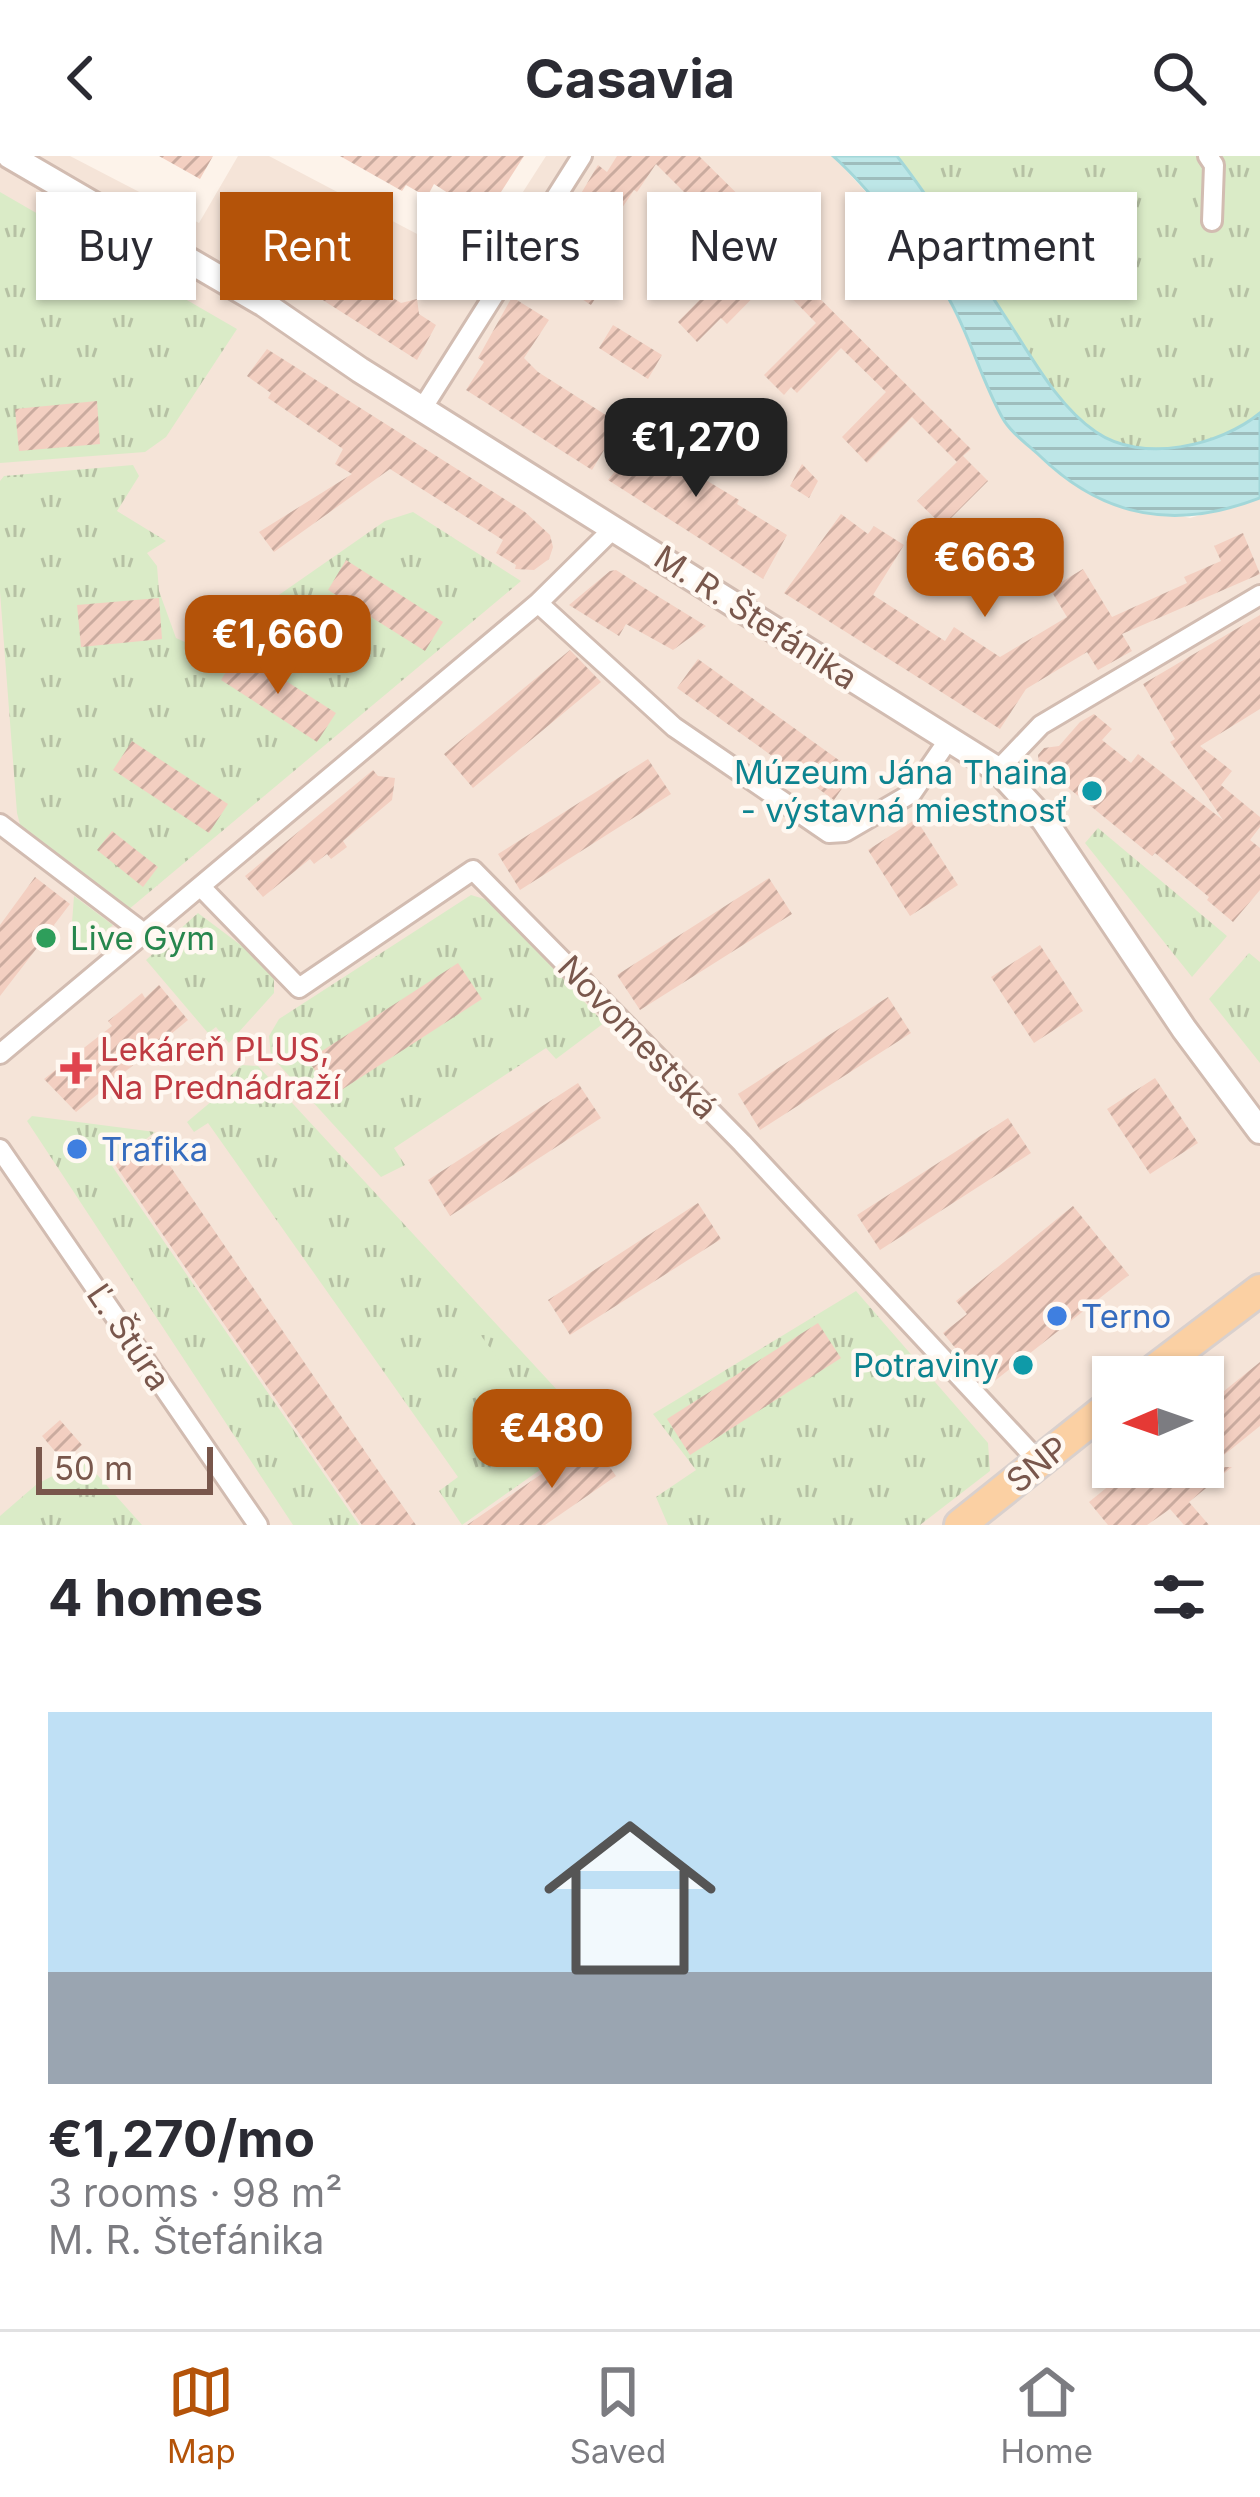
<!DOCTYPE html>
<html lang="en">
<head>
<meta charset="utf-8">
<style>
	body { margin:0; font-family:Inter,sans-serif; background:#f7f7f7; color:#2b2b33; height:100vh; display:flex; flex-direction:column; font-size:45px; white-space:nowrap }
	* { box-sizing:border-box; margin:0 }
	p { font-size:39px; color:#7c7c81 }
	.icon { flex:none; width:66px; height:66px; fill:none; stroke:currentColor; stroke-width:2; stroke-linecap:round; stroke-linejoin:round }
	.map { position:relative; height:1369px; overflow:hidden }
	.sheet { display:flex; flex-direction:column; background:#fff; flex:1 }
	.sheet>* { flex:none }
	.hud { position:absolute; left:36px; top:36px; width:1188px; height:108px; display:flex; gap:24px }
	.needle { width:78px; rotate:268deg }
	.tools { position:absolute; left:1092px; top:1200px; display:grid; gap:24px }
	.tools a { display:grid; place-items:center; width:132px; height:132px; border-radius:0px; background:#fff; box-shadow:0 3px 9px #0004; font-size:60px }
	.scale { position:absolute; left:36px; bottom:30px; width:177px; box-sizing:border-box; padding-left:12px; border:6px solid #79574c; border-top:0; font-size:33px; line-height:42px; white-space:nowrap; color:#79574c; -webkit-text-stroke:9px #fff8f1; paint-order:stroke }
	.price { position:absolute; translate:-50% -102px; padding:0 27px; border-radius:24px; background:#b45309; color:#fff; font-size:39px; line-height:78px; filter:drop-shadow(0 3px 6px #0008) }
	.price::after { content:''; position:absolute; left:50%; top:72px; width:36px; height:27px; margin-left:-18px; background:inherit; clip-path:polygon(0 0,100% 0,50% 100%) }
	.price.on { background:#222; color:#fff }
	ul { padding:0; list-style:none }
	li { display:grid; align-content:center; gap:24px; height:636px; padding:0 48px }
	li+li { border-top:3px solid #e1e1e2 }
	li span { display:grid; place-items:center; height:372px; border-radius:0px; color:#555 }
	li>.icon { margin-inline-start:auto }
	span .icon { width:216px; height:216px; fill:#fffc; stroke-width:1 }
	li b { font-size:51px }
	h2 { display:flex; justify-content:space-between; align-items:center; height:144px; padding:0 48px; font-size:51px }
	.chip { padding:0 42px; border-radius:0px; background:#fff; box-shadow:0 3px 9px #0004; font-size:42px; line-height:108px }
	.chip.on { background:#b45309; color:#fff }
	header { display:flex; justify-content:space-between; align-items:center; height:156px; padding:0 48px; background:#fff; font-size:54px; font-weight:700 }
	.tabs { display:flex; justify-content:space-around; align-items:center; height:168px; border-top:3px solid #e1e1e2; background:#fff; font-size:33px; color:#7c7c81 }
	.tabs a { display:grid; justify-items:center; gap:6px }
	.tabs .on { color:#b45309 }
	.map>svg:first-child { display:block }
</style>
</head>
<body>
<header><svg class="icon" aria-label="back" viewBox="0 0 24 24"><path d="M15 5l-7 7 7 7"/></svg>Casavia<svg class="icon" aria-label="search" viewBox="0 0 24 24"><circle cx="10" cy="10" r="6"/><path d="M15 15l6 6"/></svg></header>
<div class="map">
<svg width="1260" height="1369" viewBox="0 0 1260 1369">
	<defs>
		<pattern id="grass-tufts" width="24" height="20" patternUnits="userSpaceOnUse" patternTransform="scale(3)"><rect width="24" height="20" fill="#daebc7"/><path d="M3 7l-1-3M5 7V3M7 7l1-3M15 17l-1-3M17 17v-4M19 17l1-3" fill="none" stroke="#b6c1a4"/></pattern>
		<pattern id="water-rules" width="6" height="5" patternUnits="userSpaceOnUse" patternTransform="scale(3)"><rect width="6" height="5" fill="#bde6e7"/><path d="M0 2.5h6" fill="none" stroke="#9ebdbd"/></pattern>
		<pattern id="building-hatch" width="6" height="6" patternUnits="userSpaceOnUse" patternTransform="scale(3)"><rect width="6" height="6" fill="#f3cfc1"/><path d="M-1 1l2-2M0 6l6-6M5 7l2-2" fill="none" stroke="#caab9f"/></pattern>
	</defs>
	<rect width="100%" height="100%" fill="#fdf3ea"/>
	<path fill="#f5e4d8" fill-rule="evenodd" d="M0 0H70L199 67 238 0H269L476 109 546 0H833L883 55 949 144 1004 266 1050 311 1084 335 1190 362 1260 342V1369H0ZM1113 1221H1203V1311H1113Z"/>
	<path fill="url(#grass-tufts)" d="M857 0H1260V280L1168 309 1102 299Z
		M0 36 237 173 166 281 145 296 0 307Z
		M133 309 139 320 117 355 166 385 147 397 157 410 159 435 176 482 201 493 385 365 413 356 521 425 128 754 22 676 17 657 0 436V325L4 320Z
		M1098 672 1227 780 1192 821 1085 687Z
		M471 739 491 745 604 867 556 903 546 892 394 992 405 1009 381 1021 271 900 269 880 279 863Z
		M74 740 113 769 86 792 71 780Z
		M198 757 274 814V837L229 887 216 871 208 877 146 804Z
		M1249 797 1260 806V907L1209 843Z
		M242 909 258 910 595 1275 462 1369 439 1335 458 1321 208 967 194 976 187 966 231 929 227 923Z
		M32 960 155 976 112 1010 359 1369H293L27 965Z
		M856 1135 988 1287 990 1315 920 1369H668L656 1341 696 1314 653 1258Z
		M84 1304 142 1369H0V1360L37 1328Z"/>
	<path fill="#daebc7" d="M476 1173 523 1236 490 1257 445 1194Z"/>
	<path fill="url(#water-rules)" stroke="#a3d7d9" stroke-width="3" d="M833 0H897C938 53 973 112 1010 168 1034 205 1059 251 1096 276 1142 308 1220 290 1260 257V342C1177 374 1105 363 1040 300 1027 288 1010 276 1002 261 981 223 970 180 949 143 925 103 868 31 833 0Z"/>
	<path fill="url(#building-hatch)" d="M159 0H213L200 23Z
		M340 0H524L485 61 434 28 427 41 406 29 402 35Z
		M617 0H699L777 77 765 88 971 293 963 300 988 325 943 370 917 345 957 306 912 261 867 307 842 281 886 236 841 192 797 237 791 231 784 239 764 219 816 167 772 122 727 168 721 162 697 186 678 166 746 97 707 59 686 79 668 62 688 40 656 8 637 36 634 34 596 91 619 106 591 149 536 113 598 9 607 16Z
		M256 38 288 59 280 71 328 97 334 85 382 121 376 131 401 147 417 143 419 158 436 169 417 204 307 134 310 128 264 98 260 105 227 84Z
		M512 141 549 164 524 202 538 216 620 268 592 314 466 234 484 206 478 202Z
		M613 169 662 199 648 223 599 192Z
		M267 193 525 356 550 379 553 391 549 403 534 414 515 413 516 409 496 397 503 384 390 313 274 396 259 376 352 318 335 308 343 293 268 242 271 237 247 220Z
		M675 243 689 255 656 294 739 344 737 348 787 379 763 423 608 324Z
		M97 245 100 288 19 295 15 253Z
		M802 308 818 325 809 342 790 330Z
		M841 358 868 378 874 370 904 389 873 439 945 485 954 471 1000 501 1067 461 1050 433 1083 413 1112 461 1187 427 1184 421 1221 405 1214 390 1243 377 1260 418 1122 478 1132 495 1098 514 1087 496 1026 533 1000 573 784 437Z
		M346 404 443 466 425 495 328 434Z
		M616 414 646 433 706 470 673 494 626 468 619 480 569 449 610 415Z
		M159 442 162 483 81 491 77 449Z
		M1260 459V553L1200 590 1232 615 1221 629 1260 661V671L1250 684 1260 692V734L1233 766 1207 744 1209 741 1155 697 1152 700 1039 608 1038 599 1044 592 1059 590 1080 566 1094 558 1112 573 1102 584 1131 607 1138 598 1223 664 1170 586 1175 583 1143 528Z
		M570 494 601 526 473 632 444 598Z
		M239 495 336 557 317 586 221 524Z
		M698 503 854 615 834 644 677 532Z
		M132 585 228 648 209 677 113 614Z
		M648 603 671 638 520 734 498 698Z
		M373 614 378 620 395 622 392 644 343 685 347 691 331 703 327 698 314 708 310 703 263 741 245 720Z
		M916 663 958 729 910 760 868 694Z
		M112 675 158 711 143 731 97 694Z
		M35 721 70 748 54 769 58 781 48 793 37 792 0 840V769Z
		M769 722 792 758 640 854 617 819Z
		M1040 789 1083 855 1034 887 991 821Z
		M458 807 482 843 332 940 308 904Z
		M159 829 188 864 76 956 44 923 112 870 108 865 118 857 142 837 145 842Z
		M888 841 911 877 760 974 738 938Z
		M1155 922 1198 987 1150 1018 1107 953Z
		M578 927 601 962 450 1060 428 1024Z
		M1008 962 1031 997 880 1094 857 1059Z
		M151 982 388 1329 416 1369H362L150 1060 114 1007Z
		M698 1047 721 1083 570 1179 548 1144Z
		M1073 1050 1129 1119 987 1231 943 1177 967 1158 956 1145Z
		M818 1167 841 1202 690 1299 667 1263Z
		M1260 1206V1270L1209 1311H1232L1189 1346 1209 1369H1184L1170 1353 1147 1369H1108L1089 1346 1132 1311H1203V1252Z
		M60 1264 82 1289 64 1306 42 1280Z
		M591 1284 616 1320 545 1369H467Z"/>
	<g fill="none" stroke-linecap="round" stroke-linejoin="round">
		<defs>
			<path id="minor" d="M1208 0 1214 9 1212 65
				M422 253 582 0
				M538 447 674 571 829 677 845 676 912 637 949 583
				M998 614 1041 569 1260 439
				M0 668 145 778
				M201 731 299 832 473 714 742 987 1040 1307
				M0 898 538 447 615 371
				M0 993 258 1369"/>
			<path id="tertiary" d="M10 0 264 148 360 214 998 614 1044 664 1184 873 1260 975"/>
			<path id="primary" d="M1145 1221 1260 1134
				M960 1369 1113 1247"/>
		</defs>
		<use href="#minor" stroke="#d2bcb1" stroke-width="24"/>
		<use href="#tertiary" stroke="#d2bcb1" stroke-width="30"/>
		<use href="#primary" stroke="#d9d0cd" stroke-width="36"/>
		<use href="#minor" stroke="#fff" stroke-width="18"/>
		<use href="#tertiary" stroke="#fff" stroke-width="24"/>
		<use href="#primary" stroke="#fbd0a3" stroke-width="30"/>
	</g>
	<g fill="#0f9aa8" stroke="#fff8f1" stroke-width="4.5">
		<circle cx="1092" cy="635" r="12"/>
		<circle cx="1023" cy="1209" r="12"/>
	</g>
	<circle fill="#2e9e5b" stroke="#fff8f1" stroke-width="4.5" cx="46" cy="782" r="12"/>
	<path fill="#e0444e" stroke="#fff8f1" stroke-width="4.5" d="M70 894h12v12h12v12h-12v12h-12v-12h-12v-12h12z"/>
	<g fill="#3f7fe0" stroke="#fff8f1" stroke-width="4.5">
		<circle cx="77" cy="993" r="12"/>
		<circle cx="1057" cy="1160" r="12"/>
	</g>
	<g text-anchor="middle" stroke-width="9" stroke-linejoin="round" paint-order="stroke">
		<g font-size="33" fill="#79574c" stroke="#fff8f1">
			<text transform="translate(756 461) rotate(33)" y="12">M. R. Štefánika</text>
			<text transform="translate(638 881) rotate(46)" y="12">Novomestská</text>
			<text transform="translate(129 1181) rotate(56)" y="12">Ľ. Štúra</text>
			<text transform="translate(1037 1308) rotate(-39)" y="12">SNP</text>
		</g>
		<g font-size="33" fill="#0d838f" stroke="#fff8f1" text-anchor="end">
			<text x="1068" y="628">Múzeum Jána Thaina<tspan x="1068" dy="38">- výstavná miestnosť</tspan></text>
			<text x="999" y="1221">Potraviny</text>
		</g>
		<g font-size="33" fill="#27864d" stroke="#fff8f1" text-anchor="start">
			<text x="70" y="794">Live Gym</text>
		</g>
		<g font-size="33" fill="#be3a42" stroke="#fff8f1" text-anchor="start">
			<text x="100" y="905">Lekáreň PLUS,<tspan x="100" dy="38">Na Prednádraží</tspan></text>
		</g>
		<g font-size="33" fill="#366cbe" stroke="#fff8f1" text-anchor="start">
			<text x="101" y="1005">Trafika</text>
			<text x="1081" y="1172">Terno</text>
		</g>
	</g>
</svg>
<div class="tools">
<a><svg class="needle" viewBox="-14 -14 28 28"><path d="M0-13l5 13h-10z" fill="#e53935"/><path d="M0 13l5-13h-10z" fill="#7c7c81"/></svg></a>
</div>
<div class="scale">50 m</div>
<b class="price on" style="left:696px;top:344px">€1,270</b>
<b class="price" style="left:985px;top:464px">€663</b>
<b class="price" style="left:278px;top:541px">€1,660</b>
<b class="price" style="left:552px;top:1335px">€480</b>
<div class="hud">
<a class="chip">Buy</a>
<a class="chip on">Rent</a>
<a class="chip">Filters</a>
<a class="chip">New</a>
<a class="chip">Apartment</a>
</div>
</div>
<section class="sheet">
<h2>4 homes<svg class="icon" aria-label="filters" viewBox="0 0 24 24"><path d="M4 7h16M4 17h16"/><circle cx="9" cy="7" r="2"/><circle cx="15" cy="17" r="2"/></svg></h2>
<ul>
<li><span style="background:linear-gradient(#bfe0f5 70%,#9aa5b1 0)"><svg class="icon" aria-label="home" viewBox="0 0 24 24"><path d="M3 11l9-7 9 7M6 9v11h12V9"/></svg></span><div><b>€1,270/mo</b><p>3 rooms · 98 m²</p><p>M. R. Štefánika</p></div></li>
</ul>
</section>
<nav class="tabs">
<a class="on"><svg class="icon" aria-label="map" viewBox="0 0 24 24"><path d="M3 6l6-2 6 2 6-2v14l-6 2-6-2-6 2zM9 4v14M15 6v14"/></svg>Map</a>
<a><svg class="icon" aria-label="saved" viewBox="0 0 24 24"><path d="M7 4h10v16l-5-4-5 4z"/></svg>Saved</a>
<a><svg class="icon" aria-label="home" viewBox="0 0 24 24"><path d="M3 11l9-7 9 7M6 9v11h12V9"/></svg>Home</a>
</nav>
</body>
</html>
